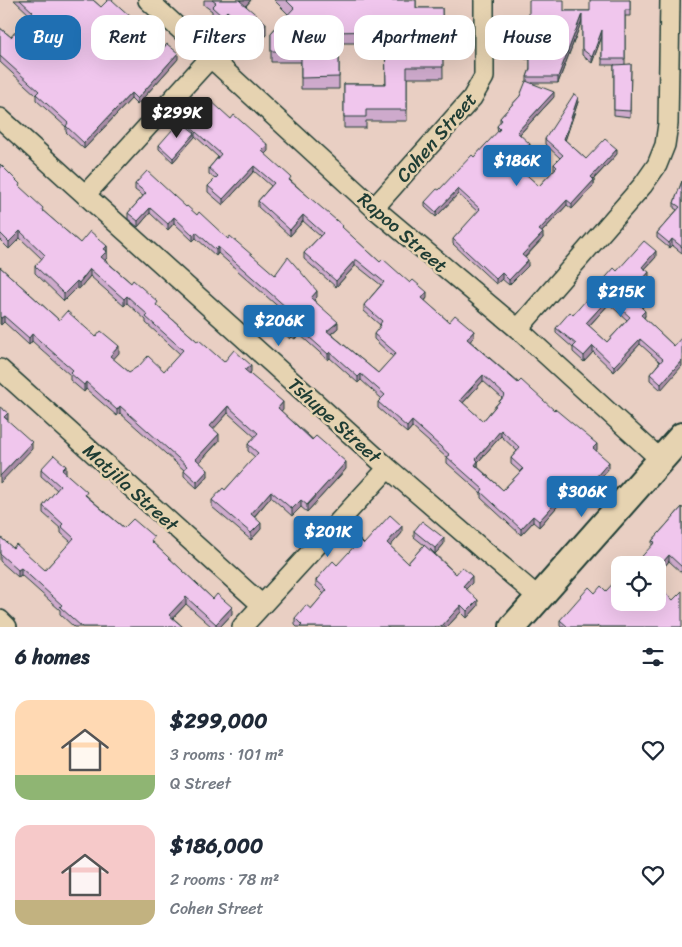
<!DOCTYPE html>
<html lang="en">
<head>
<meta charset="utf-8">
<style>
	body { margin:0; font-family:Sriracha,sans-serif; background:#f2f2f3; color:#1f2937; height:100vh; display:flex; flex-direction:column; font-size:19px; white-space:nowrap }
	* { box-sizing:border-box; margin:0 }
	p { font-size:16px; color:#747a83 }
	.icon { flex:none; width:28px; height:28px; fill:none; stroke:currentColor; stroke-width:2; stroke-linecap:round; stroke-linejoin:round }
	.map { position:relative; height:627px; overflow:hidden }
	.panel { display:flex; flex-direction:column; background:#fff; flex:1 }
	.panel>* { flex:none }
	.banner { position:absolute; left:15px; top:15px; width:652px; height:45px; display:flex; gap:10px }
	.fabs { position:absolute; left:611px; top:556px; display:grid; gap:10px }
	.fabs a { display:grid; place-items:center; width:55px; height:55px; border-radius:10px; background:#fff; box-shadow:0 5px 20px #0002; font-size:25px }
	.price { position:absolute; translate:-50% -42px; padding:0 11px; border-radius:5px; background:#1f6fb2; color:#fff; font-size:16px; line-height:32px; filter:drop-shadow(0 1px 2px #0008) }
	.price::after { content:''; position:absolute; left:50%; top:30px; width:15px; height:11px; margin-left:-8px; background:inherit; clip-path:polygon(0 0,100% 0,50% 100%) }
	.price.selected { background:#222; color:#fff }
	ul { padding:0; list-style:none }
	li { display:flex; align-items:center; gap:15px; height:125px; padding:0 15px }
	li span { display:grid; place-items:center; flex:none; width:140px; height:100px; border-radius:15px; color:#555 }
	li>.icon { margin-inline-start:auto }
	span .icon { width:60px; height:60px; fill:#fffc; stroke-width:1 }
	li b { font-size:21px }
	h2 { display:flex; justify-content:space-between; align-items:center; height:60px; padding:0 15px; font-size:21px }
	.pill { padding:0 18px; border-radius:15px; background:#fff; box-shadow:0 5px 20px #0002; font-size:18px; line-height:45px }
	.pill.selected { background:#1f6fb2; color:#fff }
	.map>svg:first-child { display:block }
</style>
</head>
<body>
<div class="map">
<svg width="682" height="627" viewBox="0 0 682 627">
	<rect width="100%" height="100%" fill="#e9cfc3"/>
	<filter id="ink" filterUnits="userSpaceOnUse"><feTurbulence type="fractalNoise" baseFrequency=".02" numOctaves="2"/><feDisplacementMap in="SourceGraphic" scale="10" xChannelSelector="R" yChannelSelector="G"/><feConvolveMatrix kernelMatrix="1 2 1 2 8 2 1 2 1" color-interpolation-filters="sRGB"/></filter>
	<g filter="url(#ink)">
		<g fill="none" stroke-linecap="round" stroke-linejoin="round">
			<defs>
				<path id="street" d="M148 0 374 208 518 329 661 460
					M0 118 388 468 539 598
					M85 195 211 57
					M374 208 472 98 484 77V0
					M518 329 643 185 657 165 665 145 668 124 670 0
					M0 369 262 605
					M0 620 7 627
					M242 627 388 468"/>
				<path id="secondary" d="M513 627 682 436"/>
			</defs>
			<use href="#street" stroke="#1f3d34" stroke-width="22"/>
			<use href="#secondary" stroke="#1f3d34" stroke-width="30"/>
			<use href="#street" stroke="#e6d3b1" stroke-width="19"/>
			<use href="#secondary" stroke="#e6d3b1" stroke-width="26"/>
		</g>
		<path fill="#ceaacc" stroke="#1f3d34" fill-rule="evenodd" d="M14 0H93L101 7 131 23 129 26 159 53 178 59 137 105 131 99 84 149 66 132V127L36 100V95L0 62V28L11 37 30 15Z
			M204 0H251L246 6 266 35 255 47 227 22 222 28 212 19V11L204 5Z
			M274 0H416V8H442L443 78H407V121H366V128H344V84H386L385 43H333V57H339V89H301V62H271V33L288 14Z
			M630 0V16H625V65L631 64 630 117 614 115V65H615H602V36L592 63 582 55V20L558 83H532L554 97 520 134 530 149 525 154 529 163 522 171 539 186 554 170V164L560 158 545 144V139L578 102 565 140 586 159 617 154 594 179V185L572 209 567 205 542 232 543 238 525 258 528 266 509 285 502 279 496 284 453 244V239L478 212 458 194 436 217 425 207V202L439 190 474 157 498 132 497 126 500 123V118L520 96 527 81V77L530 69V59H525V35H529L564 11H590Z
			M188 125 268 151 265 154 291 181 380 262 427 298 425 301 449 322 474 337 470 341 597 450 596 451 609 468 583 498 573 489 539 527 533 522 521 535 481 498V493L447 463V458L412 427 407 433 378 408V402L382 399 361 380 358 383 330 358 328 360 299 334 295 339 292 337 290 339 276 327V321L284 312 218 253 216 256 196 238 193 241 174 223 168 230 150 213 138 227 128 219V213L143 196 135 190V184L186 207 228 239 275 275 317 297 314 300 338 328 331 334 378 373 393 357 374 339V334L380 327V325L364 311V305L381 285 357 266H355L336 287 304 259V253L320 236 303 221 290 236 258 207V201L271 186 254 171 223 205 208 192V186L215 179 209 174V168L218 157 195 136 173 162 159 149V145L188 128ZM483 381 502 398 483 421 463 403ZM501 436 517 451 511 458V464L520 472 503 490 478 467V462Z
			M0 164 20 188 43 211 80 243 107 246V258L105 260 197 341 224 362 251 372 249 373 283 409 281 411 346 469 307 512 301 507 292 516 271 497 254 517 261 529 251 540 212 507V500L225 490 255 457 248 451V444L255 437 228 413 213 429 219 441 200 462 208 476 197 488 184 476V470L120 413 117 416 86 389 84 392 70 380V375L32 341 29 345 4 322 1 325 0 324V267L59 320 96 337 119 353 113 359 129 372 164 371 180 354 146 323V320L127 303 124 306 90 276 79 289 77 288 64 301 35 273V266L42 259 20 238 9 249 0 240Z
			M682 181V253L672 245 669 248 657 238V233L677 210 674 208V203Z
			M656 257 645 269 649 278 645 283 653 296 642 308 645 316 644 318 674 346 661 390 650 380V374L660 362 640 344 614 372 593 352 584 362 573 352V348L556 333V328L573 315 617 271ZM609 304 627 320 607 342 589 326Z
			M41 469 66 473 87 496 124 528 154 544 213 599 232 614 220 627H212L186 604 173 618 183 627H74L60 614V610L21 575 18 577 0 561V537L13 548 45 570 71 542 61 533V529L43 513V506L57 490 41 476Z
			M682 507V573L669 561 658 574V565L652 545V541Z
			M414 531 444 544 435 554 430 549 456 574 472 583 466 589 478 606 467 618 461 612 447 627H297L295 625V618L311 609 324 594 316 586V580L337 565 364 544 402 533 390 546 408 563 424 545 414 537Z
			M606 591 682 627H561L560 626V620L595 593Z"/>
		<path fill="#a88ba6" stroke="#1f3d34" d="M241 0H251L240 12V1Z
			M227 11V22L222 28V16Z
			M582 14V20L558 83V77Z
			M131 17V23L126 29V23Z
			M266 23V35L255 47V36Z
			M602 30V36L592 63V57Z
			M178 53V59L137 105V99Z
			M554 92V97L517 137V132Z
			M131 93V99L84 149V143Z
			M578 97V102L564 144V139Z
			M195 133V137L173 162V158Z
			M530 144V149L522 156V151Z
			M268 145V151L262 157V151Z
			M617 149V154L591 182V177Z
			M529 158V163L519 173V168Z
			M254 166V171L223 205V199Z
			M594 180V185L572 209V204Z
			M458 189V194L436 217V212Z
			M567 200V205L539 235V230Z
			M150 208V213L138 227V221Z
			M303 215V221L290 236V230Z
			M174 217V223L168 230V224Z
			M20 231V238L9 249V242Z
			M196 232V238L193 241V235Z
			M543 233V238L522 260V255Z
			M672 239V245L669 248V243Z
			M107 246V258L101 264V257L104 249Z
			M218 247V253L216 256V250Z
			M656 251V257L642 272V267Z
			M355 260V266L336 287V281Z
			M528 260V266L509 285V280Z
			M90 269V276L79 289V283Z
			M649 272V278L642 286V280Z
			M502 273V279L496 284V279Z
			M77 281V288L64 301V294Z
			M653 290V296L639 311V305Z
			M317 291V297L311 303V298Z
			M427 292V298L422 304V298Z
			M127 296V303L124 306V299Z
			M609 298V304L586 329V323Z
			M645 311V316L641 321V315Z
			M4 316V322L1 325V318Z
			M338 322V328L327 337V331Z
			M299 328V334L295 339V333Z
			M292 331V337L290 339V333Z
			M474 331V337L467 345V339Z
			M32 334V341L29 345V338Z
			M640 339V344L614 372V366Z
			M119 346V353L110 363V356Z
			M593 346V352L584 362V356Z
			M330 352V358L328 360V354Z
			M682 360V366L661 390V384Z
			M251 365V372L245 377V370Z
			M361 374V380L358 383V377Z
			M483 375V381L460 406V400Z
			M86 382V389L84 392V385Z
			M283 402V409L278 415V408Z
			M120 406V413L117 416V410Z
			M228 406V413L210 433V426Z
			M8 413V420L4 417Z
			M412 421V427L407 433V427Z
			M501 430V436L478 462V467L475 465 476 459Z
			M219 434V441L196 466V459Z
			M32 442V449L0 483V476Z
			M597 444V450L593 454V448Z
			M346 462V469L307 512V505Z
			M609 462V468L583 498V492Z
			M66 466V473L62 477V470Z
			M208 470V476L197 488V482Z
			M573 484V489L539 527V521Z
			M271 491V497L251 520V514Z
			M301 500V507L292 516V509Z
			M533 516V522L521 535V529Z
			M261 523V529L251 540V533Z
			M402 526V533L387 550V543Z
			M444 538V544L435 554V548Z
			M669 555V561L658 574V568Z
			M21 568V575L18 577V570Z
			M472 576V583L463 592V586Z
			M186 597V604L169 622V615Z
			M478 600V606L467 618V611Z
			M461 605V612L447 627H441Z
			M232 607V614L220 627H216V624Z"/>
		<path fill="#f0c6ed" stroke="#1f3d34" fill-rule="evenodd" d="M20 0H93L101 7 108 0H112L131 17 126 23 159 53 167 44 178 53 137 99 131 93 84 143 66 126 68 123 36 94 39 91 0 56V28L11 37 33 12Z
			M212 0H241L240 1 266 23 255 36 227 11 222 16 212 7 216 3Z
			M286 0H416V8H442L443 67H407V110H366V117H344V84H386L385 31 333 32V57H339V77L301 78V51H271V33L294 8Z
			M529 0H564V11H590V0H630V10H625V59H602V30L592 57 582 49V14L558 77H527L530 69V53H525V35H529Z
			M631 64 630 111 614 110V65Z
			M526 81 554 92 517 132 530 144 522 151 529 158 519 168 539 186 557 167 554 164 563 155 545 139 574 94 578 97 564 139 586 159 605 139 617 149 591 177 594 180 572 204 567 200 539 230 543 233 522 255 528 260 509 280 502 273 496 279 453 239 480 209 458 189 436 212 425 202 437 189 439 190 472 155 474 157 500 129 497 126 502 120 500 118 520 96Z
			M210 100 231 119 234 115 268 145 262 151 291 177 289 180 343 226 342 227 380 262 383 259 410 283 413 280 427 292 422 298 449 322 455 315 474 331 467 339 518 383 521 380 554 410 555 409 597 444 593 448 609 462 583 492 573 484 539 521 533 516 521 529 481 492 483 489 447 457 450 455 412 421 407 427 378 402 385 395 361 374 358 377 330 352 328 354 299 328 295 333 292 331 290 333 276 321 287 308 218 247 216 250 196 232 193 235 174 217 168 224 150 208 138 221 128 213 146 193 135 184 147 171 186 207 187 206 197 215 199 212 228 239 230 236 275 275 288 257 317 291 311 298 338 322 327 331 378 373 396 353 374 334 381 325 380 324 382 321 364 305 384 282 357 260H355L336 281 304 253 323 233 303 215 290 230 258 201 274 183 254 166 223 199 208 186 218 176 209 168 221 154 188 125ZM483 375 505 395 483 421 460 400ZM501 430 520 448 511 458 523 469 503 490 475 465 478 461 476 459Z
			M180 121 195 133 173 158 159 145Z
			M0 164 20 184 19 186 43 208 42 210 80 243 90 231 107 246 104 249 107 251 101 257 131 283 133 280 158 302 156 305 197 341 199 340 224 362 234 350 251 365 245 370 283 402 278 408 312 440 316 436 346 462 307 505 301 500 292 509 271 491 251 514 261 523 251 533 212 500 223 488 225 490 258 453 248 444 258 433 228 406 210 426 219 434 196 459 208 470 197 482 184 470 187 466 120 406 117 410 86 382 84 385 70 373 73 370 32 334 29 338 4 316 1 318 0 317V267L59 320 67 311 96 337 101 331 119 346 110 356 129 372 139 366 148 356 164 371 183 350 146 317 148 315 127 296 124 299 90 269 79 283 77 281 64 294 35 266 45 255 20 231 9 242 0 233Z
			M682 181V247L672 239 669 243 657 233 680 207 674 203Z
			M644 241 656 251 642 267 649 272 642 280 653 290 639 305 645 311 641 315 674 346 682 337V360L661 384 650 374 663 359 640 339 614 366 593 346 584 356 573 347 576 344 556 328 570 312 573 315 614 268 617 271ZM609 298 630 317 607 342 586 323Z
			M0 407 8 413 4 417 32 442 0 476Z
			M54 455 66 466 62 470 87 492 85 495 124 528 133 519 154 537 151 541 213 599 217 594 232 607 216 624 186 597 169 615 183 627H82L60 607 62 605 21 568 18 570 0 554V537L13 548 16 544 45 570 74 538 61 526 63 524 43 506 60 486 41 469Z
			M682 507V567L669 555 658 568V565H634L655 542 652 541Z
			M390 515 402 526 387 543 408 563 424 545 456 574 462 567 472 576 463 586 478 600 467 611 461 605 441 627H300L302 625 295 618 306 605 311 609 327 590 316 580 333 561 337 565 360 540 364 544Z
			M422 521 444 538 435 548 414 531Z
			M620 576V602H658V586L673 600 682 591V627H600L598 626 597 627H568L560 620 589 587 595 593 601 586 606 591Z"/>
	</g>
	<g text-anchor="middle" stroke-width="5" stroke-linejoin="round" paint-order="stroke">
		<g font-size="19" fill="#1f3d34" stroke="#e6d3b1">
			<text transform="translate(436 137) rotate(-49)" y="7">Cohen Street</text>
			<text transform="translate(403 232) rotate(41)" y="7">Rapoo Street</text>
			<text transform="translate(335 420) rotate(42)" y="7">Tshupe Street</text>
			<text transform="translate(131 487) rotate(42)" y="7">Matjila Street</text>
		</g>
	</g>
</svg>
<div class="fabs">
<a><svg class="icon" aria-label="locate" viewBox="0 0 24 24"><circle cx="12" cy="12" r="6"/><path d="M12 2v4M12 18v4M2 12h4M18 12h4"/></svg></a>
</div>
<b class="price selected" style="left:177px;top:139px">$299K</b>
<b class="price" style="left:517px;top:187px">$186K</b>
<b class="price" style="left:621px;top:318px">$215K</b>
<b class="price" style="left:279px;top:347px">$206K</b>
<b class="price" style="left:582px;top:518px">$306K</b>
<b class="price" style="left:328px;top:558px">$201K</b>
<div class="banner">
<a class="pill selected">Buy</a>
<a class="pill">Rent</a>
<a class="pill">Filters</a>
<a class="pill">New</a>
<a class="pill">Apartment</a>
<a class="pill">House</a>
</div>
</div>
<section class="panel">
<h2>6 homes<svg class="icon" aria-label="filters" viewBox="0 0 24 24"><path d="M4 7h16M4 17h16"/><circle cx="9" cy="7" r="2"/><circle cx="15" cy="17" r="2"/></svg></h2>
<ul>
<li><span style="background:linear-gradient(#ffd9b3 75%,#8fb573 0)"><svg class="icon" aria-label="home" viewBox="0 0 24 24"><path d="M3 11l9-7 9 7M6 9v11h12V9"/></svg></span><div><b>$299,000</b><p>3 rooms · 101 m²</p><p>Q Street</p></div><svg class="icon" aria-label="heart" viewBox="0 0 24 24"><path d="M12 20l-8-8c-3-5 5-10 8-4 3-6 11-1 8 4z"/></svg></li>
<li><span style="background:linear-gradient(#f6c9c9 75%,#c2b280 0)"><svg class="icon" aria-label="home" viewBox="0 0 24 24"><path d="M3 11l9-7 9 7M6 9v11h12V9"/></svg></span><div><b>$186,000</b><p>2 rooms · 78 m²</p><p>Cohen Street</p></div><svg class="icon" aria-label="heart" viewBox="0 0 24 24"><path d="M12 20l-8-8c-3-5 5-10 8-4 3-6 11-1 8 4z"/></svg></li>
</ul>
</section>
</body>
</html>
